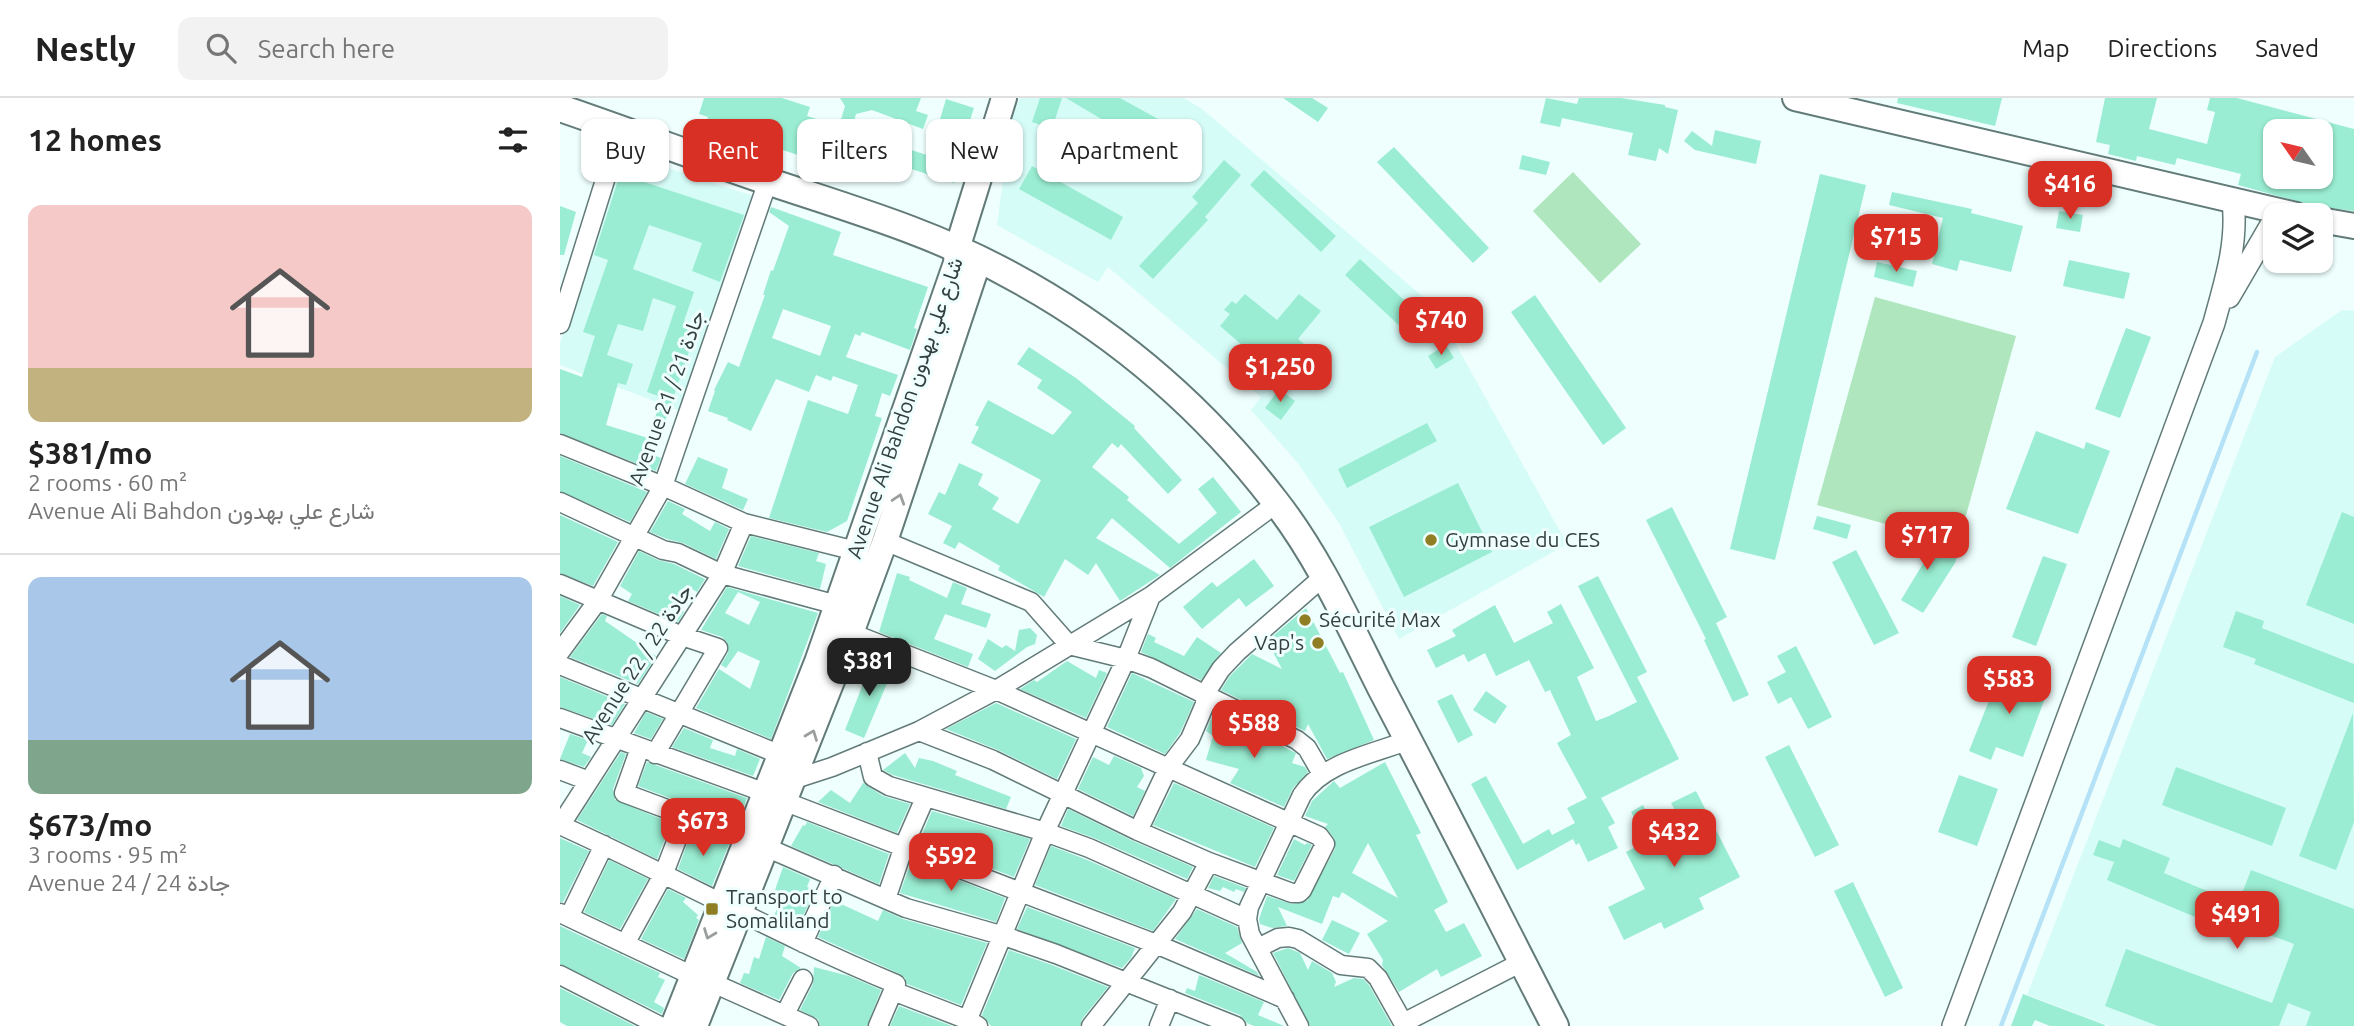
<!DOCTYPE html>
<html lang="en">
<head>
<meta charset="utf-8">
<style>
	body { margin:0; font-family:Ubuntu,Vazirmatn,sans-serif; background:#f2f2f2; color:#222; height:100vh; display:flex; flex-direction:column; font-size:26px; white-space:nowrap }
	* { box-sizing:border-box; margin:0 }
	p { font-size:23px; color:#767676 }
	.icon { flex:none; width:38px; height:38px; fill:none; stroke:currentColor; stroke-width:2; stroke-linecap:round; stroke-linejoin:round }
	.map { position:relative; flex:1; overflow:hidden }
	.side { display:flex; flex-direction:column; background:#fff; width:560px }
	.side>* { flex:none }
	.banner { position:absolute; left:21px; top:21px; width:665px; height:63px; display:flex; gap:14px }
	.needle { width:46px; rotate:304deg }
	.controls { position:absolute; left:1703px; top:21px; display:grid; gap:14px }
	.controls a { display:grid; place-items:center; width:70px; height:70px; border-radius:14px; background:#fff; box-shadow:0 2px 5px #0004; font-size:35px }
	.price { position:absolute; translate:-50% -60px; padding:0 16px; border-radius:14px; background:#d93025; color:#fff; font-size:23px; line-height:46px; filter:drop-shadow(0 2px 4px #0008) }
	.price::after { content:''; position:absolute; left:50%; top:42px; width:21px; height:16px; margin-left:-10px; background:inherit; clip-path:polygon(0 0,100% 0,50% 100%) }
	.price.on { background:#222; color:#fff }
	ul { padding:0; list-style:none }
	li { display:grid; align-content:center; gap:14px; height:371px; padding:0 28px }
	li+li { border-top:2px solid #e0e0e0 }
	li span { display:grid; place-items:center; height:217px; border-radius:14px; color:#555 }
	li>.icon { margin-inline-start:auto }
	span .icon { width:126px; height:126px; fill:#fffc; stroke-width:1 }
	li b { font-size:30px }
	h2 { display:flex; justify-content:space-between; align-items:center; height:84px; padding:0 28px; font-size:30px }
	.pill { padding:0 24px; border-radius:14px; background:#fff; box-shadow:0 2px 5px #0004; font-size:24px; line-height:63px }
	.pill.on { background:#d93025; color:#fff }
	header { display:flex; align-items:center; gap:42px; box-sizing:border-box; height:98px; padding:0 35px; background:#fff; border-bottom:2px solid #e0e0e0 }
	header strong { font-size:33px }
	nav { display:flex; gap:38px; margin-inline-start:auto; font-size:24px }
	.search { width:490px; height:63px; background:#f2f2f2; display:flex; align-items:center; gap:18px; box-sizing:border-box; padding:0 24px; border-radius:14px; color:#767676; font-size:26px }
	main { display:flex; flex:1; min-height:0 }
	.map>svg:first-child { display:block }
</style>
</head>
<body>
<header>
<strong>Nestly</strong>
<div class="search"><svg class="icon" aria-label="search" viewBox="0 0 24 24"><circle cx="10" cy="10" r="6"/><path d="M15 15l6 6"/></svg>Search here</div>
<nav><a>Map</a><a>Directions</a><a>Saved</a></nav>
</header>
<main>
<section class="side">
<h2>12 homes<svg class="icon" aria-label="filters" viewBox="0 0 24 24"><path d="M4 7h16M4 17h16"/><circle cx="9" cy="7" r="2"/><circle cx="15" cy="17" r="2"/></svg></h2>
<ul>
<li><span style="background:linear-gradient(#f6c9c9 75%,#c2b280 0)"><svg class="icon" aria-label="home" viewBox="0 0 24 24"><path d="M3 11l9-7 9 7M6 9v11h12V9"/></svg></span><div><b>$381/mo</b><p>2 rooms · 60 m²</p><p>Avenue Ali Bahdon شارع علي بهدون</p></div></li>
<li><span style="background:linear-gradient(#a9c7e8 75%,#7fa58c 0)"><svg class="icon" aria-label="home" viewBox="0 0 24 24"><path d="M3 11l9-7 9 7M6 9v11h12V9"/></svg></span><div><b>$673/mo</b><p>3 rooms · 95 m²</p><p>Avenue 24 / جادة 24</p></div></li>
</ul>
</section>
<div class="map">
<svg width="1794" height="928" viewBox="0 0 1794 928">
	<rect width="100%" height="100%" fill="#eefffd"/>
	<path fill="#d6fcf8" d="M460 0H624L642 11 875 209 1007 446 839 541 779 425 737 364 691 312 701 299 548 169 538 184 437 127 451 21Z
		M63 55 193 98 120 313 0 267V245Z
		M1782 212 1794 213V928H1550L1467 897 1715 259Z"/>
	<path fill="#afe6be" d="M1013 74 1081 146 1040 185 973 113Z
		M1315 199 1456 238 1398 446 1257 407Z"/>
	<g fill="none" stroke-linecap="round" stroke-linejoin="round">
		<path stroke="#b5e2f6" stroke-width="4.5" d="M1441 928 1697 254"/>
	</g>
	<path fill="#9aedd2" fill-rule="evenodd" d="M144 0H222L250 9 247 18 279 28 285 8 280 0H361L356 13 368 17 363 31 312 12 296 16 285 55 246 44 241 58 146 27 148 19 139 16Z
		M480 0H502L492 31 472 24Z
		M506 0H560L607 26 588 62 564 49 570 38Z
		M723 0H752L768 10 758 24Z
		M986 0 1017 6 1019 0H1061L1105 7V9L1118 12 1108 56 1099 50 1096 63 1068 57 1073 35 1002 20 1000 29 980 25Z
		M1338 0H1442L1435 28 1337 5Z
		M1545 0H1597L1589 31 1647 46 1655 14 1647 12 1650 0H1677L1794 31V113L1755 108 1678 87 1681 76 1617 60 1615 67 1577 58 1576 63 1548 56 1550 47 1536 44ZM1715 33H1760V79H1715Z
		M386 1 414 10 407 31 405 30 403 36 378 28Z
		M1155 32 1201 43 1196 66 1135 52 1124 43 1132 33 1152 48Z
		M324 43 400 68 394 85 318 60Z
		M834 49 929 150 913 165 817 64Z
		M962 57 990 64 986 77 959 71Z
		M664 62 681 77 645 119 648 122 593 181 579 168 638 105 632 99Z
		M472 68 563 119 551 142 459 91Z
		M704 72 776 138 761 154 690 87Z
		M60 76 184 117 160 184 132 173 142 145 89 127 73 171 134 194 124 223 138 227 103 330 93 327 101 299 87 294 116 208 93 200 83 233 58 226 47 257 73 266 66 287 58 285 46 327 88 340 85 354 101 360 96 373 0 335V271L22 279 35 238 23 234 48 162 34 157Z
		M1260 76 1306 87 1215 462 1170 451Z
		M1332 94 1412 111 1411 115 1463 128 1451 174 1400 162 1397 173 1372 166 1383 120 1329 107Z
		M0 108 16 114 4 157H0Z
		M211 109 281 134 273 157 368 189 354 230 357 231 350 252 302 234 300 238 295 236 286 259 338 277 330 298 322 295 315 318 322 320 287 423 267 434 209 420 248 302 288 316 298 287 273 278 271 283 256 277 249 294 216 281 191 333 167 322 168 320 148 313 155 293 154 292 168 264 179 269 205 197H203L211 172 213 173 229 128 209 114ZM223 211 271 228 260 258 212 240Z
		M1499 113 1523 117 1520 134 1496 130Z
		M800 161 873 229 858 245 785 177Z
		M1509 162 1570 175 1564 201 1503 188Z
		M1317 164 1357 173 1353 189 1314 179Z
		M685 196 717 222 739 196 761 213 738 241 755 255 737 277 718 286 698 275 684 262 690 254 660 228 670 216 664 212 672 203 676 206Z
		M975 197 1066 330 1043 347 951 214Z
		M1566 230 1591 239 1560 320 1535 311Z
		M886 247 894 260 876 271 868 258Z
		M469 249 516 280 575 328 574 330 622 382 608 396 561 346 558 350 552 345 532 369 569 399 567 402 619 446 657 415 638 391 653 379 681 414 610 470 552 420 536 440 600 477 560 503 536 465 528 477 505 461 484 499 438 472 440 468 399 444 395 451 383 445 392 428 368 416 379 394 385 397 399 365 423 376 418 387 439 400 432 411 458 426 481 382 411 345 419 329 415 327 428 302 493 337 512 314 477 290 482 282 457 266Z
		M719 291 735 303 721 322 705 310Z
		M867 325 877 343 787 390 778 371Z
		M1476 333 1524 351 1526 344 1550 353 1518 436 1446 411Z
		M0 358 87 394 70 424 0 393Z
		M138 359 168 371 162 390 188 401 183 412 125 386Z
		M898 385 932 454 844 499 809 429Z
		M108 403 125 411 122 416 150 433 155 424 169 431 156 461 123 445 107 441 90 434Z
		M1112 409 1167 519 1156 525 1189 597 1173 604 1144 542 1146 541 1086 422Z
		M1782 414 1794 419V526L1746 507Z
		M0 417 58 444 33 488 0 475Z
		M1257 418 1291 427 1287 441 1253 431Z
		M191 438 259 455 256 463 266 466 260 491 178 468Z
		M1339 440 1399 453 1395 465 1363 515 1341 502 1367 459 1336 451Z
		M1296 452 1339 535 1314 547 1272 464Z
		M79 453 98 462 114 466 145 481 137 494 132 491 119 510 124 514 118 524 68 503 72 496 60 488Z
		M1483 458 1507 466 1476 548 1452 539Z
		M694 461 714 488 686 509 679 500 642 531 623 509 652 484 657 489Z
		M337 475 350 479 349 482 387 500 393 484 407 490 401 506 431 516 426 530 385 516 374 541 413 556 408 569 319 534Z
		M1038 478 1087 574 1077 579 1119 661 1041 700 1055 725 1048 729 1058 750 1028 764 1019 745 1016 747 1013 741 957 772 911 686 926 678 963 746 989 731 992 737 1015 725 1007 710 1027 700 997 645 1011 637 990 592 985 594 969 562 936 578 925 555 908 564 904 556 876 570 867 552 896 538 892 532 935 507 954 545 993 525 987 514 1001 506 1034 570 1017 579 1036 623 1049 618 1077 604 1018 488Z
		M167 489 258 515 211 641 136 610 159 571 190 591 200 563 178 553 166 570 161 567 168 555 167 544 162 539 141 532ZM178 494 200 504 189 527 165 515Z
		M0 498 20 507 0 535Z
		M746 510 780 575 783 574 814 642 767 661 748 626 745 633 661 592 670 578 692 556 722 571 707 543Z
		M1676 513 1704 523 1702 530 1794 566V605L1694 566 1696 561 1663 549Z
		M42 516 47 518 45 523 96 558 78 586 10 559Z
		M470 530 477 537 475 546 467 549 435 573 418 561 428 541 442 550 446 547 455 553 459 532Z
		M588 536 596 540 594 544 624 558 637 539 661 555 641 582 581 554Z
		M1236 548 1272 619 1248 631 1231 599 1218 606 1207 584 1226 574 1217 558Z
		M317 557 330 563 325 574 331 576 304 640 285 632 310 568 312 569Z
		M507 563 536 580 539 572 547 575 526 620 460 591 474 582 477 584Z
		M1442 570 1464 579 1463 582 1488 592 1463 659 1436 649 1431 662 1409 653Z
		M572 575 634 604 620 635 605 656 547 629Z
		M0 579 65 606 52 627 0 609Z
		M926 593 947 608 935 626 913 612Z
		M892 596 913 637 898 645 877 603Z
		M436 605 516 641 497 681 438 652 386 631Z
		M86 614 103 621 91 641 74 635Z
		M654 614 736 655 732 665 745 669 748 674 733 690 724 709 670 685 679 671 646 662 653 638 646 633Z
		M1793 615 1794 724 1776 772 1739 758Z
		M124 630 153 642 150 650 175 658 177 651 200 661 193 678 112 649Z
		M10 636 28 642 22 655 31 659 24 669 0 661Z
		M1229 647 1279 747 1255 759 1205 659Z
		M61 654 66 656 53 691 55 702 111 725 97 761 17 722Z
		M345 655 355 670 359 660 373 663 397 673 395 677 451 699 446 711 333 677 323 672Z
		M554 658 581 670 584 678 577 689 585 693 573 718 518 691 533 659 549 667Z
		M87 664 187 700 183 711 179 709 173 724 78 688Z
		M825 664 861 735 856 737 888 804 874 812 886 834 904 825 922 858 881 879 877 871 839 894 822 867 823 862 807 836 828 823 782 794 779 800 773 798 762 826 718 809 727 828 712 830 700 826 699 821 707 798 732 806 747 803 775 751 774 740 765 729 768 726 745 718 752 703 774 683 780 690ZM808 745 838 800 792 775Z
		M1616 669 1726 710 1712 748 1602 707Z
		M1399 677 1438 691 1417 748 1378 734Z
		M303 685 323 698 350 706 337 735 258 704 271 692 290 705Z
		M614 685 714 730 695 769 593 727Z
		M1136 693 1180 779 1139 800 1144 811 1104 831 1101 824 1064 842 1048 809 1085 791 1066 754 1087 743 1071 714 1083 707 1099 737 1122 725 1111 705Z
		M508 711 573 743 633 769 627 781 534 740 501 728Z
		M372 713 470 741 454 779 359 743Z
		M247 724 329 756 319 786 231 748 243 727 245 728Z
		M132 733 169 746 152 788 118 771Z
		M0 740 29 753 3 804H0Z
		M734 741 745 747 747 745 752 747 734 783 717 777Z
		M1563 741 1610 760 1604 775 1678 806 1691 772 1794 811V928H1746L1751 914 1728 905 1719 928H1598L1545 908 1566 851 1712 905 1734 846 1656 817 1652 826 1547 782 1554 764 1533 757 1539 742 1560 750Z
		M491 748 525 761 616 801 593 833 475 787Z
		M49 762 88 781 60 831 24 814Z
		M351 764 445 800 436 824 340 795Z
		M223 769 250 781 247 789 255 792 238 829 214 818 223 795 215 792Z
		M654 778 686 790 684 794 676 791 674 794 663 789 660 793 648 790Z
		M1293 784 1343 890 1325 899 1274 793Z
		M108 791 126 800 123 804 138 817 136 820 139 822 124 861 81 841Z
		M275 801 282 804 281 806 318 823 323 812 343 821 427 845 401 907 347 886 345 880 340 876 258 839Z
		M467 809 575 850 571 860 562 870 457 831Z
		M637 811 677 829 682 845 665 855 697 874 699 878 615 841Z
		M772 822 800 835 789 856 762 842Z
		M0 828 100 875 98 879 105 882 94 904 104 910 102 916 0 866Z
		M206 839 225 848 222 858 241 870 233 875 219 902 180 885 184 875 189 876 194 859 199 861Z
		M728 850 740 855 748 872 752 863 772 875 776 884 774 889 794 880 803 881 809 887 832 928H750L713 855Z
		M449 852 492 867 548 889 522 921 520 928H431L422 917Z
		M254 869 289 878 321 892 307 928H260L258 921 240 912 253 886Z
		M639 877 704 904 698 917 724 928H694L687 925 680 917 625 895 627 890 635 893Z
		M0 890 75 928H7L0 924Z
		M1463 896 1545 927V928H1490L1475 922 1472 928H1451Z
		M339 908 392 928H330Z"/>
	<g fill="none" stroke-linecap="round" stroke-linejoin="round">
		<defs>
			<path id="minor" d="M0 226 61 31
				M0 346 103 388 184 425 296 453
				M0 404 103 452 118 455 162 476 277 507
				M325 443 471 504 509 547 566 561 591 570 737 642 747 650 762 676
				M0 486 122 538 158 550 95 656
				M291 535 436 592 759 738 765 746 742 792 739 795H732L649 764 578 733 433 662 359 633
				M0 554 39 501 103 388 208 83
				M0 567 221 657
				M0 620 206 695
				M80 650 64 695 187 741 346 810 444 838 496 856 676 928
				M307 654 313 679 329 688 485 734 529 750 687 821
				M0 672 29 683
				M235 681 272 669 359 633 436 592 591 498 717 405
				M226 704 596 846 725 901
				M0 727C113 778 222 839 336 886L318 928
				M0 728 162 476 184 425
				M578 733 608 670 630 641 645 606V596L661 571 677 554 763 479
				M326 801 344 748 365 700
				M0 815 133 878
				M9 819 44 747
				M243 845 274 777
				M65 846 104 775 126 718
				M698 850 718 840 729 839 738 841 781 867 808 870 818 880 845 928
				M0 877 100 928
				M153 885 249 928
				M333 893 408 922 418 928
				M225 916 243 881
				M843 925 962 864
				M405 928 485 734 566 561 591 498
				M531 928 622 814 649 764
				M599 928 610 901
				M739 928 690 836 687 821 689 809 742 697C764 664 813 656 849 642"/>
			<path id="tertiary" d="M1669 199 1715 120
				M1393 928 1654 225C1665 184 1678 146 1673 103"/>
			<path id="secondary" d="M1235 0 1736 117
				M1760 122 1794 128
				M113 928 257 564 396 165 397 151 444 0
				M135 928 291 535 325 443 415 174 397 151"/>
			<path id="primary" d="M0 10C70 34 139 60 210 84 291 111 374 135 450 177 554 233 643 309 715 403 759 459 789 527 821 590 880 702 937 815 995 928"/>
		</defs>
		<use href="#minor" stroke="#627b79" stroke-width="21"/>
		<use href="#tertiary" stroke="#627b79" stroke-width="24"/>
		<use href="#secondary" stroke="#627b79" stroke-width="28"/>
		<use href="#primary" stroke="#627b79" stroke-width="30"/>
		<use href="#minor" stroke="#fff" stroke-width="18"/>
		<use href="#tertiary" stroke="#fff" stroke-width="21"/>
		<use href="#secondary" stroke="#fff" stroke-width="24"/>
		<use href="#primary" stroke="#fff" stroke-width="26"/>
	</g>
	<defs><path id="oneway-chevron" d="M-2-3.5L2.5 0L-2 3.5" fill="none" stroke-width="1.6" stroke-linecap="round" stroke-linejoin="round" transform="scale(1.75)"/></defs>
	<g stroke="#9a9f9e">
		<use href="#oneway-chevron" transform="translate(339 401) rotate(-72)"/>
		<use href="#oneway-chevron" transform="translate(252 637) rotate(-69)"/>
		<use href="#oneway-chevron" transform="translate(149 836) rotate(111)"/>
	</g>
	<g fill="#907e25" stroke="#eefffd" stroke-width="2.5">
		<circle cx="871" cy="442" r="7"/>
		<circle cx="745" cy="522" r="7"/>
		<circle cx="758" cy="545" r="7"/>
		<rect x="145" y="804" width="14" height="14" rx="3.5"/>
	</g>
	<g text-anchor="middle" stroke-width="6" stroke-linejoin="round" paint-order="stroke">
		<g font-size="21" fill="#343f3e" stroke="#eefffd">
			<text transform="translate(107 300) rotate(-70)" y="7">Avenue 21 / جادة 21</text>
			<text transform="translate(345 310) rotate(-71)" y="7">Avenue Ali Bahdon شارع علي بهدون</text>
			<text transform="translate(77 566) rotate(-57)" y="7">Avenue 22 / جادة 22</text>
		</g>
		<g font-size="21" fill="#343f3e" stroke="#eefffd" text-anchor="start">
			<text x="885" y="449">Gymnase du CES</text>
			<text x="759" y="529">Sécurité Max</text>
			<text x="744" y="552" text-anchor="end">Vap's</text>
			<text x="166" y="806">Transport to<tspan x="166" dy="24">Somaliland</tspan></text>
		</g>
	</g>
</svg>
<div class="controls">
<a><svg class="needle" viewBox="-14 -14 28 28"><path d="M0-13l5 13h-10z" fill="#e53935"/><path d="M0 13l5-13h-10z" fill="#767676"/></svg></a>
<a><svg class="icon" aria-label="layers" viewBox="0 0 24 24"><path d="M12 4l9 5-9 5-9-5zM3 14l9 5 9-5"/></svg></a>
</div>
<b class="price" style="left:1510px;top:123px">$416</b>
<b class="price" style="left:1336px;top:176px">$715</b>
<b class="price" style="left:881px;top:259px">$740</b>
<b class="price" style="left:720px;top:306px">$1,250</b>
<b class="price" style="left:1367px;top:474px">$717</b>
<b class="price on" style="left:309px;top:600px">$381</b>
<b class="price" style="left:1449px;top:618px">$583</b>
<b class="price" style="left:694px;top:662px">$588</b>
<b class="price" style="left:143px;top:760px">$673</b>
<b class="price" style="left:1114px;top:771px">$432</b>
<b class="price" style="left:391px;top:795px">$592</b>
<b class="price" style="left:1677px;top:853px">$491</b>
<div class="banner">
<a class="pill">Buy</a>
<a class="pill on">Rent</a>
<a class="pill">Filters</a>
<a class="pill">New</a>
<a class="pill">Apartment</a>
</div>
</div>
</main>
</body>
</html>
